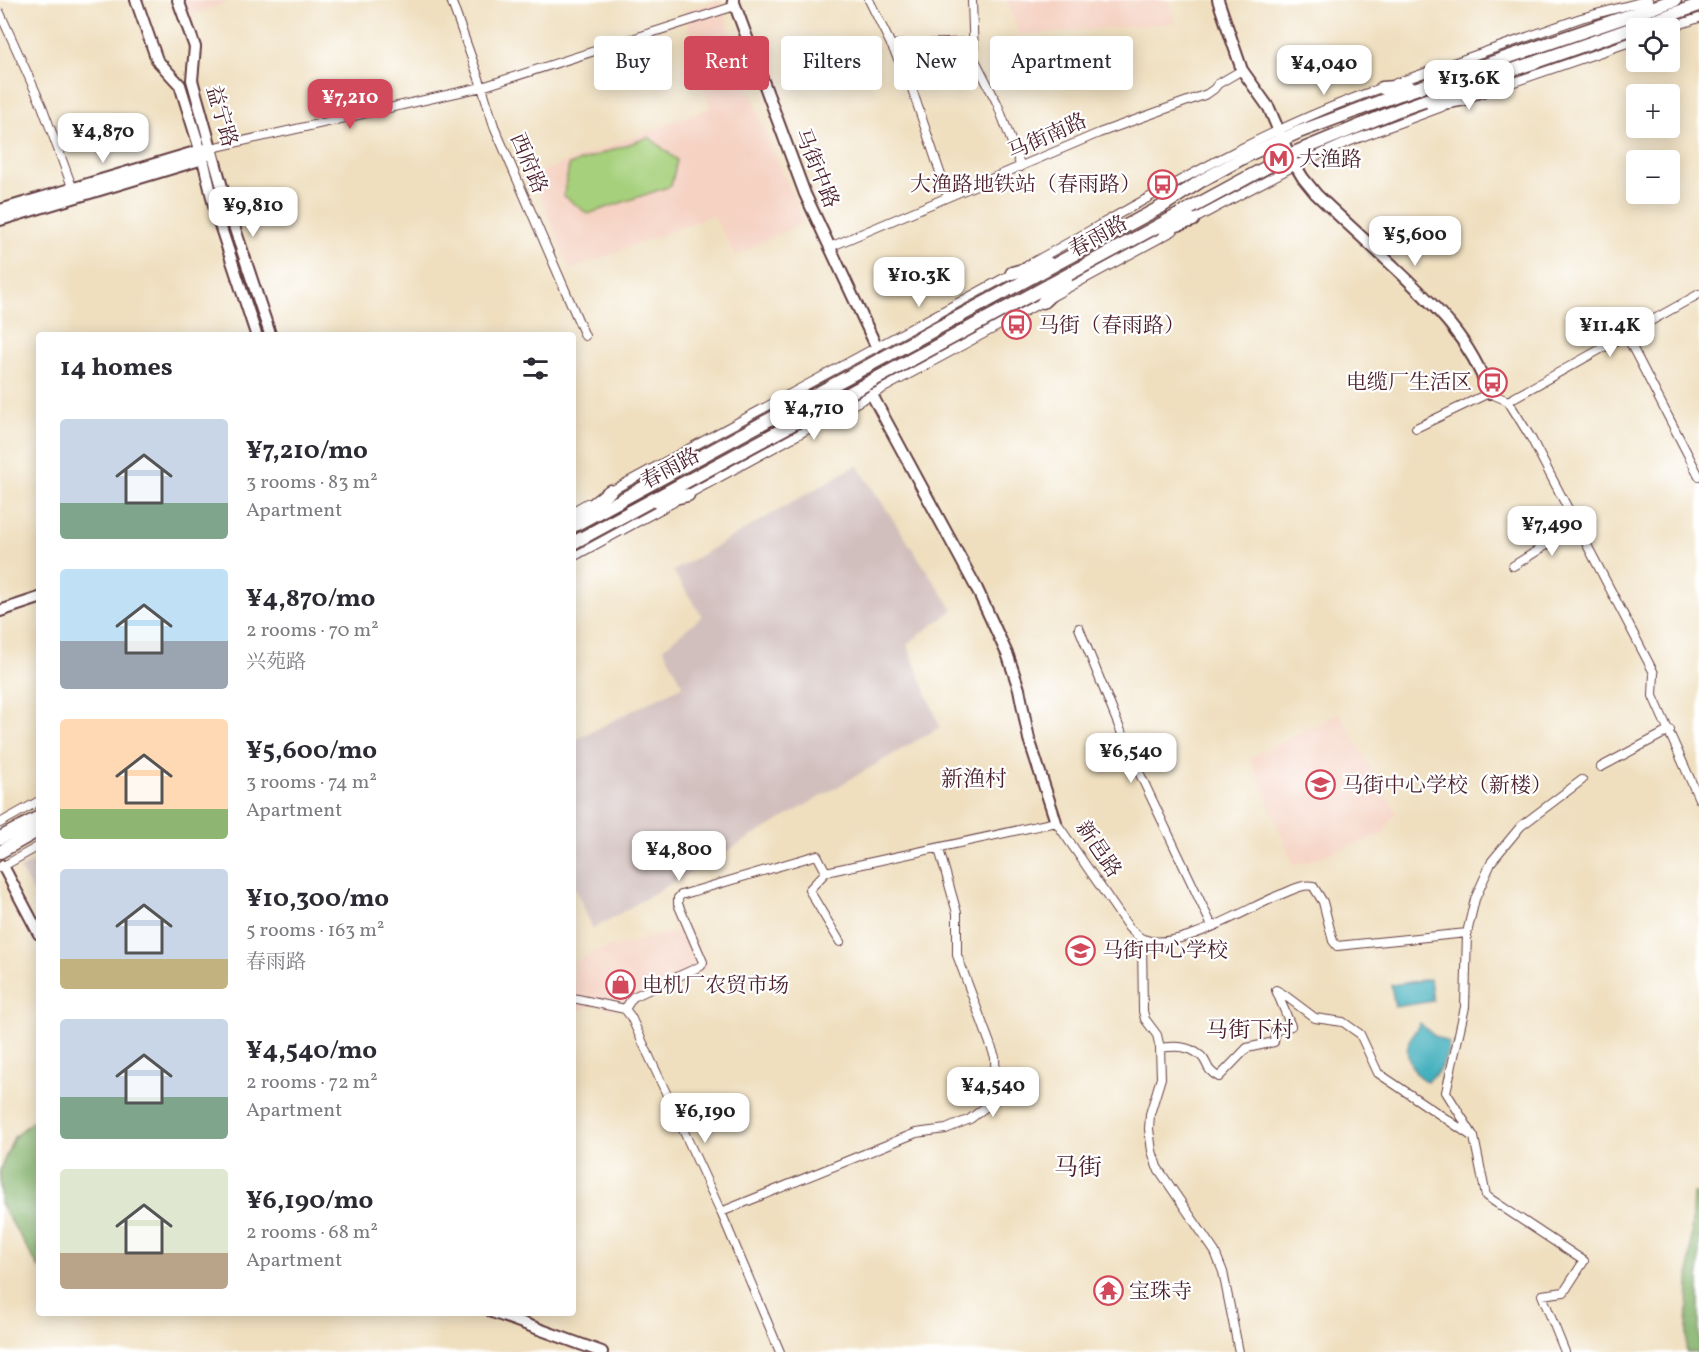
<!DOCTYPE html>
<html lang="en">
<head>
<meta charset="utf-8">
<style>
	body { margin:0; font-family:Vollkorn,"Noto Serif SC",serif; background:#f2f2f3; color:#2b2b33; height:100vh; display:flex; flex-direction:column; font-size:22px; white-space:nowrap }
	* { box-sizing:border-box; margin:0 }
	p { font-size:20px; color:#7c7c81 }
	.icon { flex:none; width:33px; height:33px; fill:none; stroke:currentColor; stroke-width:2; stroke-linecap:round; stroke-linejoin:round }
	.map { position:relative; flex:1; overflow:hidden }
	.details { position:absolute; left:36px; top:332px; width:540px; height:984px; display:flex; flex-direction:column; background:#fff; border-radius:6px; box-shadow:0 3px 15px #0003 }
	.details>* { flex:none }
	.guide { position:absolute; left:594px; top:36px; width:570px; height:54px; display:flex; gap:12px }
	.tools { position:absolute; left:1626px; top:18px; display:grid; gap:12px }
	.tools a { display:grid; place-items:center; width:54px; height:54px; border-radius:6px; background:#fff; box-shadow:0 3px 15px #0003; font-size:30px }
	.price { position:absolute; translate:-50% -51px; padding:0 14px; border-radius:12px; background:#fff; color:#222; font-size:20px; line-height:39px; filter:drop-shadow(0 2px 3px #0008) }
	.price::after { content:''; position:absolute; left:50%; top:36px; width:18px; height:14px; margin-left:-9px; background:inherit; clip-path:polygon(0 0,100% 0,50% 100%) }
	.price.active { background:#d1495b; color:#fff }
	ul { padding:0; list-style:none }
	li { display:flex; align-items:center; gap:18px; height:150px; padding:0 24px }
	li span { display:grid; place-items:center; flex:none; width:168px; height:120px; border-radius:6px; color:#555 }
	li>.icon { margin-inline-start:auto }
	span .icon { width:72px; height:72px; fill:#fffc; stroke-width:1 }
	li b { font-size:26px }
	h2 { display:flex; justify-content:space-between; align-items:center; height:72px; padding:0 24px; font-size:26px }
	.tag { padding:0 21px; border-radius:6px; background:#fff; box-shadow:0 3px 15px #0003; font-size:21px; line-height:54px }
	.tag.active { background:#d1495b; color:#fff }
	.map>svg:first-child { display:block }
</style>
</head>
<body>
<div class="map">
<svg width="1699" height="1352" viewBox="0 0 1699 1352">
	<rect width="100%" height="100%" fill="#fff"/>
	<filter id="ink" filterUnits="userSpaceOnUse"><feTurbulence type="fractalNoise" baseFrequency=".0167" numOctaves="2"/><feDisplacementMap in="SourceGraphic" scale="12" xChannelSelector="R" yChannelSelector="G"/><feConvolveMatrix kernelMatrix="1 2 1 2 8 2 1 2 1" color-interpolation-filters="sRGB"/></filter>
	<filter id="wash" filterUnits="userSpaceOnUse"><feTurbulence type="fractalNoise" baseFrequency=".008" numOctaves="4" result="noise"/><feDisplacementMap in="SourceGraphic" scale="24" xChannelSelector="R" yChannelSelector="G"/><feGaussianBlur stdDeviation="1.35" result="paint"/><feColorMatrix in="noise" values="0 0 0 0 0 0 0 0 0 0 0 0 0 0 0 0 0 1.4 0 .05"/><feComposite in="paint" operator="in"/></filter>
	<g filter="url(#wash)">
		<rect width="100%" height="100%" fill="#efdfbf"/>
		<path fill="#f5d2c2" d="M183 0H233L188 17Z
			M1007 0H1168L1176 23 1019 35Z
			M720 1 763 127 804 222 735 256 713 215 570 270 532 175 710 108 684 11Z
			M1339 713 1396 812 1382 835 1294 866 1250 758Z
			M689 928 710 968 626 1002 613 1010 595 1004 576 1011 573 1006 574 962 597 951Z"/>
		<path fill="#d1bfbd" d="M857 465 953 610 907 644 940 727 593 929 573 883V741L683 685 663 648 702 616 673 571Z
			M39 859V903L20 869Z"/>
		<path fill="#a6d07c" stroke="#787854" stroke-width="1.5" d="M649 137 677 160 671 186 588 214 564 196 569 165Z"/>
		<path fill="#84b26c" stroke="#67684c" stroke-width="1.5" d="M1569 26 1550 36 1425 80 1407 82Z
			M846 369 848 371 601 505 615 494Z
			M856 396 858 398 703 484 685 489Z
			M39 1116V1268L0 1203V1170L14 1137Z
			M1693 1193 1699 1194V1352H1686Z"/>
		<path fill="#40afbc" stroke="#456774" stroke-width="1.5" d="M1430 979 1433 1001 1395 1007 1391 985Z
			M1420 1023 1433 1035 1449 1043C1447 1058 1441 1073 1427 1081 1415 1078 1405 1057 1408 1045 1409 1038 1417 1029 1420 1023Z"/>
	</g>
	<g filter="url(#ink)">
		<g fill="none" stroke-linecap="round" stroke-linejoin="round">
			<defs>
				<path id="street" d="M451 0 482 87 494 126 585 336
					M869 0 910 83 948 196
					M972 0 974 58 997 103 1021 167
					M0 13 42 106 74 192
					M1669 28 1699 18
					M891 45 974 42
					M1396 83 1581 18 1648 0
					M1462 100 1636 40
					M212 148 482 87 735 6
					M1191 221 1296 165 1348 142 1442 107
					M830 247 1099 133 1207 94 1214 89 1218 84 1242 70
					M1028 265C1144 201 1259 130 1384 87
					M1626 335 1699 476
					M1508 401 1699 294
					M1416 428 1489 393 1508 401 1531 438 1654 673 1653 696 1699 799
					M609 492 1015 272
					M685 496 1173 231
					M573 511 587 503
					M573 557 674 502
					M1513 566 1577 526
					M1079 628 1129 751 1212 926
					M1601 767 1670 730
					M0 823 39 801
					M0 868 39 846
					M1142 939 1143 1011 1145 1019 1157 1035 1160 1048 1161 1078 1150 1114 1149 1129 1152 1151 1157 1167 1215 1252 1223 1272 1239 1352
					M840 942 809 890 826 872 1056 822 1129 928C1133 931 1138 937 1143 939 1177 953 1249 907 1282 894 1292 890 1302 884 1313 886L1323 902 1333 941 1337 946 1467 933
					M573 998 625 1009 631 1017 721 1212 780 1352
					M625 1009 633 997 701 966 703 962 678 904V898L681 895 817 855 826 872
					M1160 1048C1175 1046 1188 1045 1201 1056 1209 1063 1204 1069 1219 1077L1247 1048 1274 1042 1275 1031 1291 1026 1276 990 1283 994 1315 1018 1343 1022 1360 1034 1378 1073 1470 1135
					M721 1212 916 1133 946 1129 970 1119 996 1099 995 1057 957 955V913L939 849
					M1565 1352 1542 1295 1564 1292 1584 1261 1486 1196 1474 1137 1446 1092 1465 1007 1467 933 1475 899 1492 861 1521 826 1582 780"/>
				<path id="secondary" d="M136 0 157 60 180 85 203 159 215 210 256 334
					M178 0 195 47 192 80 227 205 270 334
					M733 0 805 194 876 346
					M1218 0 1242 70 1269 108 1289 155 1303 178 1316 194C1340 217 1365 240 1390 263 1432 303 1470 337 1489 393
					M0 210 205 149
					M0 220 203 159 207 154
					M872 395 977 589 1008 656 1019 689 1029 739 1056 822
					M0 611 39 598
					M3 866 39 934
					M492 1312 602 1352"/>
				<path id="primary" d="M1382 88 1408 86
					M1432 105 1465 99
					M1164 229 1193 220
					M1012 273 1048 263
					M1043 302 1066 280
					M657 502 688 495
					M576 518 610 491
					M573 526 1161 207 1201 181 1250 154 1299 132 1400 94 1675 0
					M573 543 1289 155 1398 110 1699 5
					M0 838 39 817
					M0 852 39 830"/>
			</defs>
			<use href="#street" stroke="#633c41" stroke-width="10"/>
			<use href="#secondary" stroke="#633c41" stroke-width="14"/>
			<use href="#primary" stroke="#633c41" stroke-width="15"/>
			<use href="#street" stroke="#fff" stroke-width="8"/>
			<use href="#secondary" stroke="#fff" stroke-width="10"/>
			<use href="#primary" stroke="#fff" stroke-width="12"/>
		</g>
	</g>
	<defs>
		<symbol id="metro-ring" viewBox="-11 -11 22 22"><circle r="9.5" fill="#fff" stroke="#d1495b" stroke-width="1.5"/><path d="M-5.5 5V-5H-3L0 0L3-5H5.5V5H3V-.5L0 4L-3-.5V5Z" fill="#d1495b"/></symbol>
		<symbol id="bus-ring" viewBox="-11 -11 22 22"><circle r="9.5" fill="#fff" stroke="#d1495b" stroke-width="1.5"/><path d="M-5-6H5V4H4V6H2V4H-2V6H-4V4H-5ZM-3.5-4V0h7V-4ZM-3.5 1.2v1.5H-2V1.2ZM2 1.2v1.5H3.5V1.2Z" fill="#d1495b"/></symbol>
		<symbol id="school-ring" viewBox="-11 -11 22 22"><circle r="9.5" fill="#fff" stroke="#d1495b" stroke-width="1.5"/><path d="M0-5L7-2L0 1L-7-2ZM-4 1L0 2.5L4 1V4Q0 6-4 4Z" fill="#d1495b"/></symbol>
		<symbol id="shop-ring" viewBox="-11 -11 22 22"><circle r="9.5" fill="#fff" stroke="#d1495b" stroke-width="1.5"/><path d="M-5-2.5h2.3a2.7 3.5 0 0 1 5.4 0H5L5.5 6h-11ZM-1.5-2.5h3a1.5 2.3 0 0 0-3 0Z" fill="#d1495b"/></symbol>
		<symbol id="temple-ring" viewBox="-11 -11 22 22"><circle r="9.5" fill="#fff" stroke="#d1495b" stroke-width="1.5"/><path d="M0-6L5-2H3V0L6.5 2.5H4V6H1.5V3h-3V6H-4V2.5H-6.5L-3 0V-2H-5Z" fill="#d1495b"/></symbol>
	</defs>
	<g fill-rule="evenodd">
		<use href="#metro-ring" x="1262" y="142" width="33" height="33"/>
		<use href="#bus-ring" x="1146" y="168" width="33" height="33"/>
		<use href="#bus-ring" x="1000" y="308" width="33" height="33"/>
		<use href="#bus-ring" x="1476" y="366" width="33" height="33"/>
		<use href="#school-ring" x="1304" y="768" width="33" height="33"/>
		<use href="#school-ring" x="1064" y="934" width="33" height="33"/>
		<use href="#shop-ring" x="604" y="968" width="33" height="33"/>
		<use href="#temple-ring" x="1092" y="1274" width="33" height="33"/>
	</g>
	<g text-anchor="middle" stroke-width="4.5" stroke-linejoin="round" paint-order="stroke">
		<g font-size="21" fill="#4a1f2b" stroke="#fff">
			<text transform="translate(222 116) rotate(74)" y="7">益宁路</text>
			<text transform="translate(1047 136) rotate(-24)" y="7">马街南路</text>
			<text transform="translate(529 163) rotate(67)" y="7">西府路</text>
			<text transform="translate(817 168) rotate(68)" y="7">马街中路</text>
			<text transform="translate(1098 236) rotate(-29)" y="7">春雨路</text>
			<text transform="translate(670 468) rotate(-28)" y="7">春雨路</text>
			<text transform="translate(1099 849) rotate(56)" y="7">新邑路</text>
		</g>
		<g font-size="21" fill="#4a1f2b" stroke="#fff" text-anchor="start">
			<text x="1299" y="166">大渔路</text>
			<text x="1141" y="191" text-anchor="end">大渔路地铁站（春雨路）</text>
			<text x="1038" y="332">马街（春雨路）</text>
			<text x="1472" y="389" text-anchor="end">电缆厂生活区</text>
			<text x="1342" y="792">马街中心学校（新楼）</text>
			<text x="1102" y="957">马街中心学校</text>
			<text x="642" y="992">电机厂农贸市场</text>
			<text x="1129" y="1298">宝珠寺</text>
		</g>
		<g font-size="22" fill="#4a1f2b" stroke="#fff">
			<text x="974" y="786">新渔村</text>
			<text x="1250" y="1037">马街下村</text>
		</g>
		<g font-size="24" fill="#4a1f2b" stroke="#fff">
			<text x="1078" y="1175">马街</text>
		</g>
	</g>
</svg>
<div class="tools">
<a><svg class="icon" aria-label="locate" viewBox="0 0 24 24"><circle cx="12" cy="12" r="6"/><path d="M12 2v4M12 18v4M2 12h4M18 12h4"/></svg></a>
<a>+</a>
<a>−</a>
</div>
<b class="price" style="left:1324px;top:96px">¥4,040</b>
<b class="price" style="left:1469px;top:111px">¥13.6K</b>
<b class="price active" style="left:350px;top:130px">¥7,210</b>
<b class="price" style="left:103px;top:164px">¥4,870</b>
<b class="price" style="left:253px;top:238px">¥9,810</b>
<b class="price" style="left:1415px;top:267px">¥5,600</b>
<b class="price" style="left:919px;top:308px">¥10.3K</b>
<b class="price" style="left:1610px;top:358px">¥11.4K</b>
<b class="price" style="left:814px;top:441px">¥4,710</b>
<b class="price" style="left:1552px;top:557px">¥7,490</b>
<b class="price" style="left:1131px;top:784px">¥6,540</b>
<b class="price" style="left:679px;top:882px">¥4,800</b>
<b class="price" style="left:993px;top:1118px">¥4,540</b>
<b class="price" style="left:705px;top:1144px">¥6,190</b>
<div class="guide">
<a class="tag">Buy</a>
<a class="tag active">Rent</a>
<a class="tag">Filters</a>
<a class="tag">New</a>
<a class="tag">Apartment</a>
</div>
<section class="details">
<h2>14 homes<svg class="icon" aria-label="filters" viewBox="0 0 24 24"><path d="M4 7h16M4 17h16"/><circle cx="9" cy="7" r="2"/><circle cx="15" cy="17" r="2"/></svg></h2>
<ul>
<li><span style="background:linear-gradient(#c9d6e8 70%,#7fa58c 0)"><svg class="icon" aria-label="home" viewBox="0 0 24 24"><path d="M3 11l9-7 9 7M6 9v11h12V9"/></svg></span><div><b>¥7,210/mo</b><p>3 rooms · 83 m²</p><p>Apartment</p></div></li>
<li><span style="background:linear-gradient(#bfe0f5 60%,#9aa5b1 0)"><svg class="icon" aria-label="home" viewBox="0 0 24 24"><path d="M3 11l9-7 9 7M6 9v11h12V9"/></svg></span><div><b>¥4,870/mo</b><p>2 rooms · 70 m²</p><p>兴苑路</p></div></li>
<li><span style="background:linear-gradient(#ffd9b3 75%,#8fb573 0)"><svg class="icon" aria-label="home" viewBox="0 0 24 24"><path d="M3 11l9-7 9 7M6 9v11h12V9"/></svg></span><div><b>¥5,600/mo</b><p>3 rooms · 74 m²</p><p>Apartment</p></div></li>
<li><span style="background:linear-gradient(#c9d6e8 75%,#c2b280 0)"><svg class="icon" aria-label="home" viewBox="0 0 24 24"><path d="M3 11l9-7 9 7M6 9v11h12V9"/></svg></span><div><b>¥10,300/mo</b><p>5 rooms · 163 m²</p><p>春雨路</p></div></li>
<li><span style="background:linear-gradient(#c9d6e8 65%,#7fa58c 0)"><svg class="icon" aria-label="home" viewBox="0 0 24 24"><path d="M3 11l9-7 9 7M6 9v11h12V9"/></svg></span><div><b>¥4,540/mo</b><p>2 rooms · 72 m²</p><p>Apartment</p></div></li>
<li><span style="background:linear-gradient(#dfe7d0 70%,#b9a48a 0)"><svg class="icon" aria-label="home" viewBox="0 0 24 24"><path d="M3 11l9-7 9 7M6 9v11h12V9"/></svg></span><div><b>¥6,190/mo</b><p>2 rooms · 68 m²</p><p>Apartment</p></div></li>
</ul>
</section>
</div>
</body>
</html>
